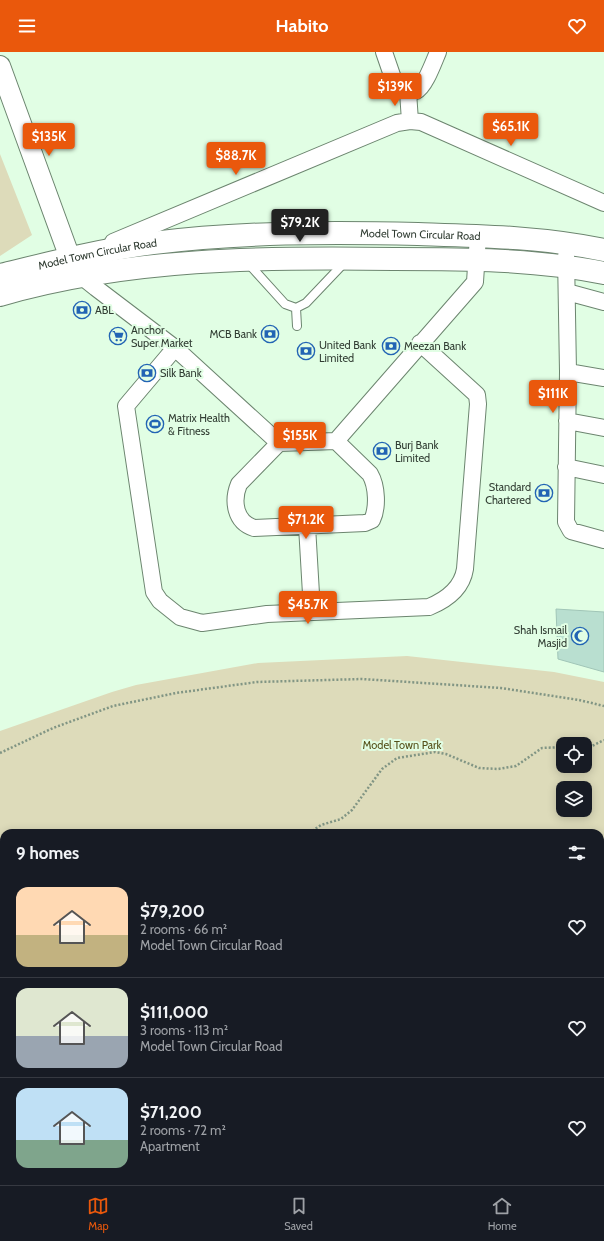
<!DOCTYPE html>
<html lang="en">
<head>
<meta charset="utf-8">
<style>
	body { margin:0; font-family:Cabin,sans-serif; background:#242831; color:#f1f3f6; height:100vh; display:flex; flex-direction:column; font-size:15px; white-space:nowrap }
	* { box-sizing:border-box; margin:0 }
	p { font-size:13px; color:#9ea1a6 }
	.icon { flex:none; width:22px; height:22px; fill:none; stroke:currentColor; stroke-width:2; stroke-linecap:round; stroke-linejoin:round }
	.map { position:relative; flex:1; overflow:hidden }
	.drawer { position:absolute; left:0px; top:777px; width:604px; height:356px; display:flex; flex-direction:column; background:#171b24; border-radius:12px 12px 0 0; box-shadow:0 2px 10px #0003 }
	.drawer>* { flex:none }
	.fabs { position:absolute; left:556px; top:685px; display:grid; gap:8px }
	.fabs a { display:grid; place-items:center; width:36px; height:36px; border-radius:8px; background:#171b24; box-shadow:0 2px 10px #0003; font-size:20px }
	.price { position:absolute; translate:-50% -34px; padding:0 9px; border-radius:4px; background:#ea580c; color:#fff; font-size:13px; line-height:26px; filter:drop-shadow(0 1px 2px #0008) }
	.price::after { content:''; position:absolute; left:50%; top:24px; width:12px; height:9px; margin-left:-6px; background:inherit; clip-path:polygon(0 0,100% 0,50% 100%) }
	.price.selected { background:#222; color:#fff }
	ul { padding:0; list-style:none }
	li { display:flex; align-items:center; gap:12px; height:100px; padding:0 16px }
	li+li { border-top:1px solid #363941 }
	li span { display:grid; place-items:center; flex:none; width:112px; height:80px; border-radius:12px; color:#555 }
	li>.icon { margin-inline-start:auto }
	span .icon { width:48px; height:48px; fill:#fffc; stroke-width:1 }
	li b { font-size:17px }
	h2 { display:flex; justify-content:space-between; align-items:center; height:48px; padding:0 16px; font-size:17px }
	header { display:flex; justify-content:space-between; align-items:center; height:52px; padding:0 16px; background:#ea580c; color:#fff; font-size:18px; font-weight:700 }
	.menu { display:flex; justify-content:space-around; align-items:center; height:56px; border-top:1px solid #363941; background:#171b24; font-size:11px; color:#9ea1a6 }
	.menu a { display:grid; justify-items:center; gap:2px }
	.menu .selected { color:#ea580c }
	.map>svg:first-child { display:block }
</style>
</head>
<body>
<header><svg class="icon" aria-label="menu" viewBox="0 0 24 24"><path d="M4 6h16M4 12h16M4 18h16"/></svg>Habito<svg class="icon" aria-label="heart" viewBox="0 0 24 24"><path d="M12 20l-8-8c-3-5 5-10 8-4 3-6 11-1 8 4z"/></svg></header>
<div class="map">
<svg width="604" height="1133" viewBox="0 0 604 1133">
	<rect width="100%" height="100%" fill="#e1fee4"/>
	<path fill="#dddbba" fill-rule="evenodd" d="M0 102 32 183 0 204Z
		M407 604 554 620 604 630V1133H0V679L112 640 136 633 258 611ZM563 692H585V714H563ZM563 736H585V758H563ZM4 781H600V1129H4Z"/>
	<path fill="#b9dfd0" stroke="#a0c5b7" d="M556 557 604 560V620L558 607Z"/>
	<g fill="none" stroke-linecap="round" stroke-linejoin="round">
		<defs>
			<path id="service" d="M247 210 285 252 296 256 306 251 345 210
				M296 256 297 274"/>
			<path id="minor" d="M384 0 394 29 400 38C405 39 411 41 416 39 425 35 434 9 438 0
				M408 40 410 69
				M113 190 397 71 410 69 421 70 604 151
				M566 204 568 320 566 470 571 479 604 488
				M77 217 81 224 96 236 175 296 279 391 336 389 475 230 478 184
				M567 240 604 250
				M175 296 126 354 154 540 160 549 180 565 202 571 267 562 429 555C446 548 462 536 465 517L478 352 477 343 420 291
				M568 320 604 326
				M567 369 604 376
				M279 391 239 432C232 449 235 470 254 476L365 471 372 468C378 456 377 434 370 422L336 389
				M566 415 604 423
				M307 474 312 559"/>
			<path id="tertiary" d="M0 14 70 206"/>
			<g id="secondary">
				<path id="s1" d="M0 223C50 211 101 198 153 191 240 180 330 180 418 182 481 184 543 185 604 198"/>
				<path d="M0 243C127 206 263 205 394 207 464 207 535 207 604 221"/>
			</g>
		</defs>
		<use href="#service" stroke="#6c856f" stroke-width="10"/>
		<use href="#minor" stroke="#6c856f" stroke-width="18"/>
		<use href="#tertiary" stroke="#6c856f" stroke-width="22"/>
		<use href="#secondary" stroke="#6c856f" stroke-width="24"/>
		<path stroke="#819584" stroke-width="2.5" stroke-dasharray="2 2" stroke-linecap="butt" d="M585 695H590L604 688
			M0 701 53 676 113 654 176 641 257 630 362 627 501 636 579 648 604 654
			M309 781 321 773 341 767 352 758 382 717 397 706 435 700 446 702 479 716 498 717 516 714 542 696 563 695
			M0 999 4 1005
			M600 1113 604 1110
			M228 1129 231 1133
			M237 1133 239 1129
			M589 1133 591 1129"/>
		<use href="#service" stroke="#fff" stroke-width="8"/>
		<use href="#minor" stroke="#fff" stroke-width="16"/>
		<use href="#tertiary" stroke="#fff" stroke-width="20"/>
		<use href="#secondary" stroke="#fff" stroke-width="22"/>
	</g>
	<defs>
		<symbol id="bank-ring" viewBox="-11 -11 22 22"><circle r="9.5" fill="#e1fee4" stroke="#2264b4" stroke-width="1.5"/><path d="M-6-4H6V4H-6ZM0-2.3a2.3 2.3 0 1 0 0 4.6a2.3 2.3 0 1 0 0-4.6Z" fill="#2264b4"/></symbol>
		<symbol id="supermarket-ring" viewBox="-11 -11 22 22"><circle r="9.5" fill="#e1fee4" stroke="#2264b4" stroke-width="1.5"/><path d="M-6-5.5h2.5l.6 2H6L4.5 2H-2.5L-4.4-4H-6ZM-1.5 3.2a1.3 1.3 0 1 0 .1 0ZM3 3.2a1.3 1.3 0 1 0 .1 0Z" fill="#2264b4"/></symbol>
		<symbol id="stadium-ring" viewBox="-11 -11 22 22"><circle r="9.5" fill="#e1fee4" stroke="#2264b4" stroke-width="1.5"/><path d="M0-5a6.5 5 0 1 0 0 10a6.5 5 0 1 0 0-10ZM-3.5-1.8h7v3.6h-7Z" fill="#2264b4"/></symbol>
		<symbol id="mosque-ring" viewBox="-11 -11 22 22"><circle r="9.5" fill="#e1fee4" stroke="#2264b4" stroke-width="1.5"/><path d="M3.5-4.9A6 6 0 1 0 3.5 4.9A5 5 0 1 1 3.5-4.9Z" fill="#2264b4"/></symbol>
	</defs>
	<g fill-rule="evenodd">
		<use href="#bank-ring" x="72" y="248" width="20" height="20"/>
		<use href="#bank-ring" x="260" y="272" width="20" height="20"/>
		<use href="#supermarket-ring" x="108" y="274" width="20" height="20"/>
		<use href="#bank-ring" x="381" y="284" width="20" height="20"/>
		<use href="#bank-ring" x="296" y="289" width="20" height="20"/>
		<use href="#bank-ring" x="137" y="311" width="20" height="20"/>
		<use href="#stadium-ring" x="145" y="362" width="20" height="20"/>
		<use href="#bank-ring" x="372" y="389" width="20" height="20"/>
		<use href="#bank-ring" x="534" y="431" width="20" height="20"/>
		<use href="#mosque-ring" x="570" y="574" width="20" height="20"/>
	</g>
	<g text-anchor="middle" stroke-width="4" stroke-linejoin="round" paint-order="stroke">
		<g font-size="11" fill="#313d33" stroke="#e1fee4">
			<text dy="4" stroke="none"><textPath href="#s1" startOffset="424">Model Town Circular Road</textPath></text>
			<text dy="4" stroke="none"><textPath href="#s1" startOffset="100">Model Town Circular Road</textPath></text>
		</g>
		<g font-size="11" fill="#313d33" stroke="#e1fee4" text-anchor="start">
			<text x="95" y="262">ABL</text>
			<text x="131" y="282">Anchor<tspan x="131" dy="13">Super Market</tspan></text>
			<text x="257" y="286" text-anchor="end">MCB Bank</text>
			<text x="319" y="297">United Bank<tspan x="319" dy="13">Limited</tspan></text>
			<text x="404" y="298">Meezan Bank</text>
			<text x="160" y="325">Silk Bank</text>
			<text x="168" y="370">Matrix Health<tspan x="168" dy="13">&amp; Fitness</tspan></text>
			<text x="395" y="397">Burj Bank<tspan x="395" dy="13">Limited</tspan></text>
			<text x="531" y="439" text-anchor="end">Standard<tspan x="531" dy="13">Chartered</tspan></text>
			<text x="567" y="582" text-anchor="end">Shah Ismail<tspan x="567" dy="13">Masjid</tspan></text>
		</g>
		<g font-size="11" fill="#555019" stroke="#e1fee4">
			<text x="402" y="697">Model Town Park</text>
		</g>
	</g>
</svg>
<div class="fabs">
<a><svg class="icon" aria-label="locate" viewBox="0 0 24 24"><circle cx="12" cy="12" r="6"/><path d="M12 2v4M12 18v4M2 12h4M18 12h4"/></svg></a>
<a><svg class="icon" aria-label="layers" viewBox="0 0 24 24"><path d="M12 4l9 5-9 5-9-5zM3 14l9 5 9-5"/></svg></a>
</div>
<b class="price" style="left:395px;top:55px">$139K</b>
<b class="price" style="left:511px;top:95px">$65.1K</b>
<b class="price" style="left:49px;top:105px">$135K</b>
<b class="price" style="left:236px;top:124px">$88.7K</b>
<b class="price selected" style="left:300px;top:191px">$79.2K</b>
<b class="price" style="left:553px;top:362px">$111K</b>
<b class="price" style="left:300px;top:404px">$155K</b>
<b class="price" style="left:306px;top:488px">$71.2K</b>
<b class="price" style="left:308px;top:573px">$45.7K</b>
<section class="drawer">
<h2>9 homes<svg class="icon" aria-label="filters" viewBox="0 0 24 24"><path d="M4 7h16M4 17h16"/><circle cx="9" cy="7" r="2"/><circle cx="15" cy="17" r="2"/></svg></h2>
<ul>
<li><span style="background:linear-gradient(#ffd9b3 60%,#c2b280 0)"><svg class="icon" aria-label="home" viewBox="0 0 24 24"><path d="M3 11l9-7 9 7M6 9v11h12V9"/></svg></span><div><b>$79,200</b><p>2 rooms · 66 m²</p><p>Model Town Circular Road</p></div><svg class="icon" aria-label="heart" viewBox="0 0 24 24"><path d="M12 20l-8-8c-3-5 5-10 8-4 3-6 11-1 8 4z"/></svg></li>
<li><span style="background:linear-gradient(#dfe7d0 60%,#9aa5b1 0)"><svg class="icon" aria-label="home" viewBox="0 0 24 24"><path d="M3 11l9-7 9 7M6 9v11h12V9"/></svg></span><div><b>$111,000</b><p>3 rooms · 113 m²</p><p>Model Town Circular Road</p></div><svg class="icon" aria-label="heart" viewBox="0 0 24 24"><path d="M12 20l-8-8c-3-5 5-10 8-4 3-6 11-1 8 4z"/></svg></li>
<li><span style="background:linear-gradient(#bfe0f5 65%,#7fa58c 0)"><svg class="icon" aria-label="home" viewBox="0 0 24 24"><path d="M3 11l9-7 9 7M6 9v11h12V9"/></svg></span><div><b>$71,200</b><p>2 rooms · 72 m²</p><p>Apartment</p></div><svg class="icon" aria-label="heart" viewBox="0 0 24 24"><path d="M12 20l-8-8c-3-5 5-10 8-4 3-6 11-1 8 4z"/></svg></li>
</ul>
</section>
</div>
<nav class="menu">
<a class="selected"><svg class="icon" aria-label="map" viewBox="0 0 24 24"><path d="M3 6l6-2 6 2 6-2v14l-6 2-6-2-6 2zM9 4v14M15 6v14"/></svg>Map</a>
<a><svg class="icon" aria-label="saved" viewBox="0 0 24 24"><path d="M7 4h10v16l-5-4-5 4z"/></svg>Saved</a>
<a><svg class="icon" aria-label="home" viewBox="0 0 24 24"><path d="M3 11l9-7 9 7M6 9v11h12V9"/></svg>Home</a>
</nav>
</body>
</html>
